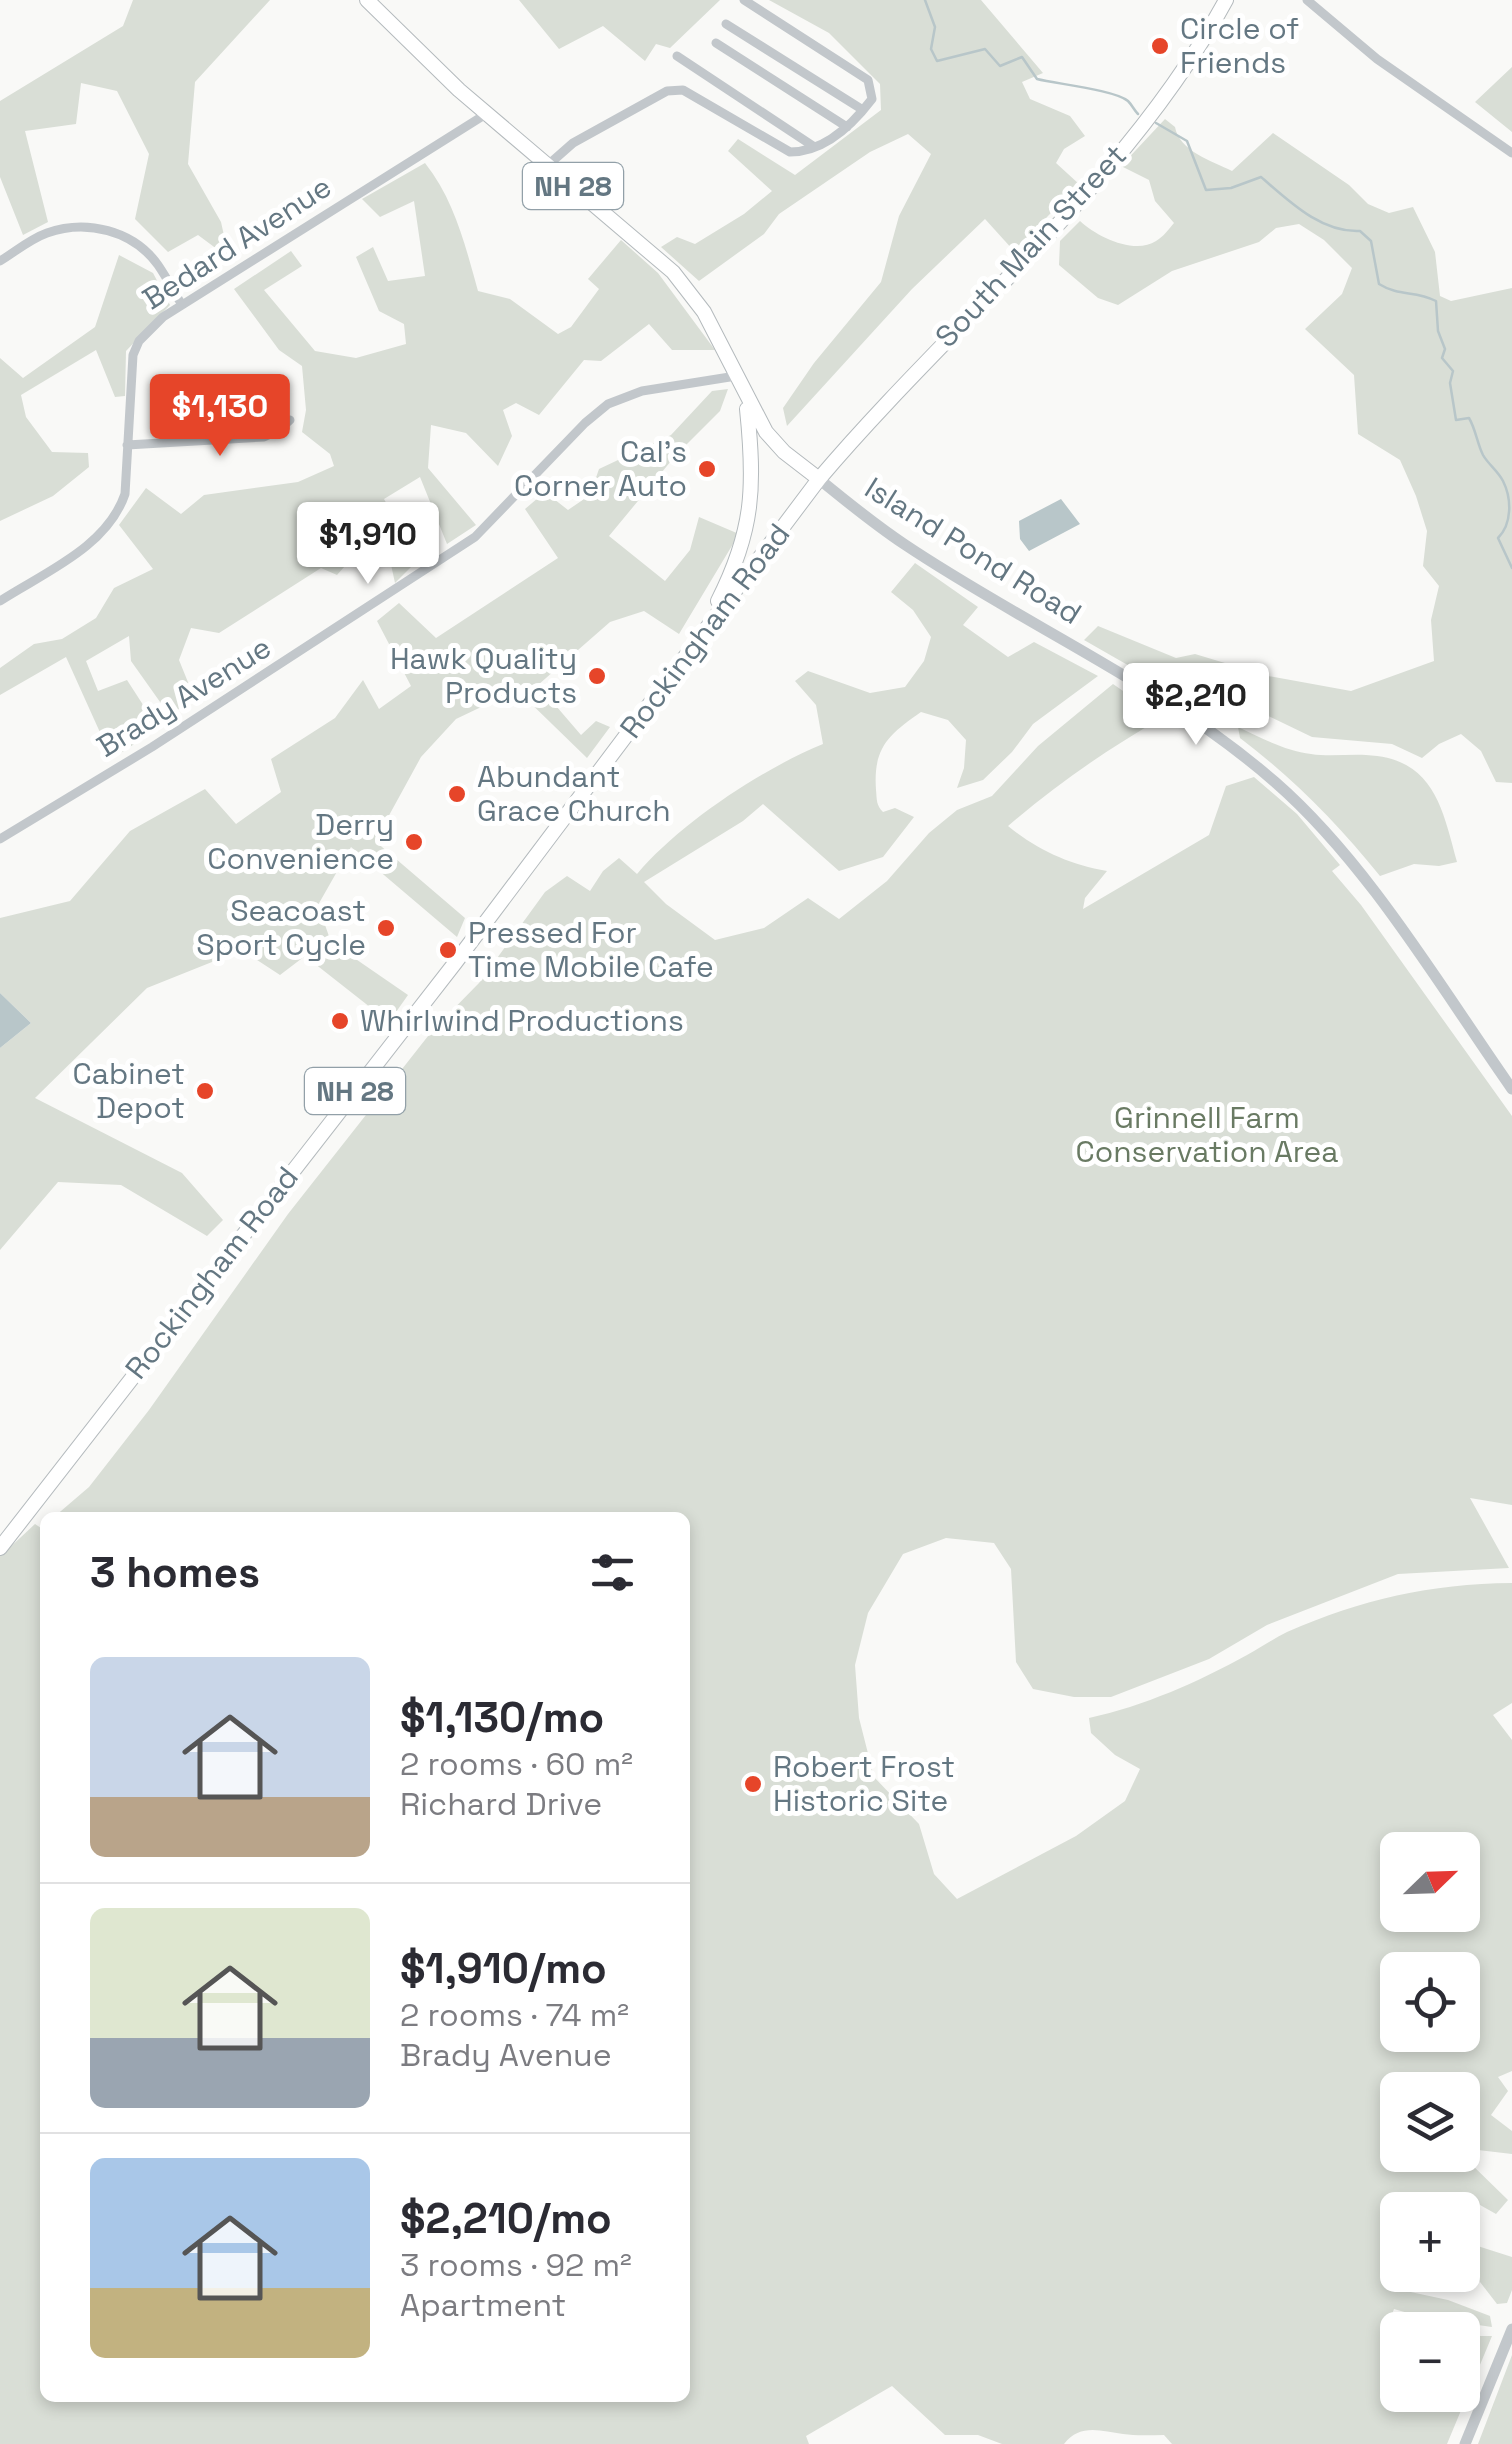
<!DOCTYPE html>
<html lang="en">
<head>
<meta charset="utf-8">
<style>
	body { margin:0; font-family:"Space Grotesk",sans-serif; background:#f2f2f3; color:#2b2b33; height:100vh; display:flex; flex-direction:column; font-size:38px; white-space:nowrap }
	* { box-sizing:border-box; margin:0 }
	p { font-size:32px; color:#7c7c81 }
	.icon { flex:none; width:55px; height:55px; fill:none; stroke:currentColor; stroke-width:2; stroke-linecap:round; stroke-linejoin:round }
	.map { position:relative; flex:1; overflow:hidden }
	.details { position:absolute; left:40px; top:1512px; width:650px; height:890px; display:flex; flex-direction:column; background:#fff; border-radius:15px; box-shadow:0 5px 15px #0003 }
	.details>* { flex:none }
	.needle { width:65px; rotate:67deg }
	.tools { position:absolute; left:1380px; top:1832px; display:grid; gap:20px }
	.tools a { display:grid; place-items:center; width:100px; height:100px; border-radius:15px; background:#fff; box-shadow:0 5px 15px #0003; font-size:50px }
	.price { position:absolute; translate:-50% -85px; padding:0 22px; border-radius:10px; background:#fff; color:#222; font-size:32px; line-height:65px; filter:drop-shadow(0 2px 5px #0008) }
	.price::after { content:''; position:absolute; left:50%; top:60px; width:30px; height:22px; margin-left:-15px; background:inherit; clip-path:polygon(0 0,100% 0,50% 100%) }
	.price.current { background:#e64529; color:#fff }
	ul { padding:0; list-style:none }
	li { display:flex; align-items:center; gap:30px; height:250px; padding:0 50px }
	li+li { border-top:2px solid #e1e1e2 }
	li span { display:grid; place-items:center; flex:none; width:280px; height:200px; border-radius:15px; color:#555 }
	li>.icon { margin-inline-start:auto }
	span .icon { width:120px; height:120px; fill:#fffc; stroke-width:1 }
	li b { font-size:42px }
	h2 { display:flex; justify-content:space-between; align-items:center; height:120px; padding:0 50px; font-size:42px }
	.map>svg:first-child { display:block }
</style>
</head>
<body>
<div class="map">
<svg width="1512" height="2444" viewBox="0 0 1512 2444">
	<rect width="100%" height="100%" fill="#f9f9f7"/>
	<path fill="#d9ded6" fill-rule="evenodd" d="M133 0H270L195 82 188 164 221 222 229 258 198 235 168 252 135 219 149 154 117 91 81 83 76 124 25 131 48 222 23 235 0 177V101L123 26Z
		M519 0H720L670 48 656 44 645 61 603 26 559 49Z
		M769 0H981L1043 73 1022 82 1030 99 1070 116 1085 136 1064 149 1056 163 1079 184 1014 251 985 219 912 289 787 426 783 408 814 363 881 282 899 216 931 154 908 134 870 152 779 214 764 234 699 281 661 247 677 237 695 244 744 214 772 191 728 151 738 139 795 175 881 110 880 84 829 33Z
		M1512 67V132L1475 102Z
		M1165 119 1175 127C1179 151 1212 161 1232 171L1273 133 1349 185 1368 204 1389 213 1413 207 1435 252 1440 296 1451 301 1512 288V783L1496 782 1481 751 1461 734 1439 744 1422 758 1392 744 1312 737 1198 682 1180 695 1084 640 1098 626 1176 658 1195 654 1268 676 1351 691 1434 661 1431 620 1439 586 1423 566 1427 531 1416 496 1400 460 1358 434 1354 375 1305 329 1342 294 1352 268 1324 240 1299 224 1276 228 1259 242 1172 271 1118 305 1098 298 1059 265 1060 241 1080 221C1097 237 1135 255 1156 241 1163 237 1169 229 1174 223L1155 201 1149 180 1121 166Z
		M425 163C455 201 465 245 478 291L510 299 558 334 571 327 599 289 588 279 621 240 658 273 715 350H672L649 324 601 361 584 360 539 415 516 403 503 410 512 436 498 466 466 433 431 425 428 468 476 525 447 544 420 477 384 499 418 560 395 583 380 514 342 528 352 558 337 575 321 568 219 633 191 628 179 660 194 697 170 716 131 661 129 636 86 661 98 691 127 680 158 728 112 759 66 657 0 695V668L34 644 62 639 96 618 114 588 153 569 119 525 146 488 181 514 204 495 298 482 334 466 330 454 302 432 306 410 302 366 279 350 234 289 291 251 302 266 264 290 315 351 356 358 406 344 404 324 379 311 356 257 373 247 388 281 425 276 414 201 380 217 362 199Z
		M119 255 153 273 170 305 126 351 125 396 115 397 96 350 21 395 26 417 52 452 88 453 89 467 53 496 0 521V358L23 378 95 327Z
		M728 389 720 411 676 455 609 536 665 581 690 550 699 517 739 534 679 634 644 611 610 622 538 685 581 735 596 721 610 727 587 758 517 690 456 719 421 757 375 841 465 918 457 937 351 847 318 905 331 942 408 995 389 1022 305 956 280 975 237 947 212 962 147 988 35 1098 182 1173 223 1220 207 1236 121 1185 58 1182 0 1250V1048L31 1023 0 993V918L70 901 130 831 205 789 236 824 281 792 271 759 335 718 363 680 379 709 411 686 377 621 399 603 436 638 558 558 525 509 545 492 568 510 590 495 599 469 671 435 712 391Z
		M915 563 978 607 963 625 1008 657 1034 642 1098 676 1033 724 1012 752 983 780 957 788 964 768 966 740 948 720 921 712C888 735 873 748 876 790 877 800 876 805 883 812L895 808 914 817 883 857 839 871 763 804 743 821 644 882 666 904 715 940 764 928 808 898 839 919 887 881 929 833 957 810 992 796 1038 746 1113 684 1162 718C1106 750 1057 784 1008 826 1039 851 1069 864 1107 871L1085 898 1083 909 1209 835 1226 786 1254 777 1297 814 1340 865 1332 871 1361 905 1512 1116V1505L1470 1498 1509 1568 1398 1574 1267 1625 1209 1659 1111 1697H1074L1033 1689 1016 1662 1011 1569 994 1543 946 1538 903 1554 868 1613 855 1665 859 1718 874 1777 919 1824 934 1874 957 1899 1076 1836 1125 1801 1140 1769 1115 1755 1091 1733 1089 1718C1144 1706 1198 1682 1247 1655 1260 1648 1273 1639 1287 1632 1363 1599 1429 1584 1512 1583V1703L1493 1715 1512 1740V2071L1498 2077 1508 2091 1491 2115 1512 2131V2154L1478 2150 1468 2161 1508 2200 1496 2214 1473 2201 1447 2196 1431 2206 1432 2210H1398L1397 2241 1384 2249 1388 2279 1406 2291 1448 2300 1490 2316 1492 2327 1422 2317 1394 2309 1387 2328 1397 2341 1398 2395H1462L1463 2339 1471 2336H1492L1447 2444H1172L1164 2435C1151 2435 1136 2436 1123 2434 1101 2431 1080 2423 1064 2444H1002L978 2435H945L892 2386 806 2436 809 2444H0V1547L6 1551 35 1524 41 1528 45 1525V2398H685V1518L54 1517 89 1487 149 1410 288 1214 432 1031 479 983 545 892 567 876 590 891 603 871 619 858 637 874C680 823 762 769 823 744L816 705 795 681 808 671 870 693 905 687 924 661 931 637 913 610 891 592ZM1398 1850H1462V1915H1398ZM1398 1970H1462V2035H1398ZM1398 2090H1462V2155H1398Z
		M1238 727C1261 738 1286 751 1311 754 1329 757 1348 754 1366 755 1433 758 1442 806 1457 862L1439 866 1414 864 1380 876C1338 824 1293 778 1240 738Z
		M1462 2241 1512 2257V2290L1507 2303 1497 2304 1463 2260Z
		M1512 2355V2444H1478Z"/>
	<path fill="#b8c6c9" d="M1061 499 1080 524 1029 551 1020 539 1019 521Z
		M0 993 31 1023 0 1048Z"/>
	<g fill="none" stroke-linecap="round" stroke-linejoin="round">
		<path stroke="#b8c6c9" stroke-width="2.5" d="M925 0 935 27 931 49 937 61 985 49 1000 66 1022 57 1037 79C1057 84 1115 90 1128 101 1132 105 1134 110 1138 114
			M1156 123 1187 141 1206 190 1231 188 1261 177C1289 201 1321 233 1360 231L1371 241 1379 284C1400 297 1414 290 1436 301L1438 331 1445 349 1442 358 1453 371 1450 383 1456 420 1469 418C1476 430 1477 443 1483 455 1488 464 1498 471 1503 481 1512 499 1512 524 1498 538L1512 568"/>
		<defs>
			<path id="primary" d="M367 0 459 90 673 272 704 312 766 432 784 452 819 479
				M718 601C754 530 755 486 747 409
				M0 1548 455 963 819 479C951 323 1129 180 1226 0"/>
		</defs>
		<use href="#primary" stroke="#b4babd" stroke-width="16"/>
		<path stroke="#c2c7cb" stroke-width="9" d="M1307 0 1377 59 1512 153
			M726 24 863 110
			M716 43 847 127
			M677 56 813 146
			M548 165 573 143 667 91 683 90 790 152C824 152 853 124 872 99L868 80 744 0
			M0 261C15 252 30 239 47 233 86 219 133 230 158 265 167 278 174 292 182 305
			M127 445 264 437 279 430 290 420
			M0 601C45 572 107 547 125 494L133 355 139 341 163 317 486 114
			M0 839 152 747 475 537 585 423 608 404 642 391 736 376"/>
		<path stroke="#c2c7cb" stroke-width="11" d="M819 479C847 502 874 524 904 544 1026 626 1164 685 1275 782 1368 863 1441 988 1512 1089
			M1465 2444 1512 2329"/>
		<use href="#primary" stroke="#fff" stroke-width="14"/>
	</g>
	<g fill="#e64529" stroke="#fff" stroke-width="4">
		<circle cx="1160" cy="46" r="10"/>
		<circle cx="707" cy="469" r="10"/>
		<circle cx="597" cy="676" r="10"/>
		<circle cx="457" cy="794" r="10"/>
		<circle cx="414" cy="842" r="10"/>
		<circle cx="386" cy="928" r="10"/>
		<circle cx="448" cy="950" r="10"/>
		<circle cx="340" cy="1021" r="10"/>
		<circle cx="205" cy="1091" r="10"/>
		<circle cx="753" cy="1784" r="10"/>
	</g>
	<g text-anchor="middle" stroke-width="10" stroke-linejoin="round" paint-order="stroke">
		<g fill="#fff" stroke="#92a0a8" stroke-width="2.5">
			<rect x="523" y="163" width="100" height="46" rx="8"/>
			<rect x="305" y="1068" width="100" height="46" rx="8"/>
		</g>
		<g font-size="28" font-weight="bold" fill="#647782">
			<text x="573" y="196">NH 28</text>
			<text x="355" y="1101">NH 28</text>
		</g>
		<g font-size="30" fill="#647782" stroke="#fff" text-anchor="start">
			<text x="1180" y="39">Circle of<tspan x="1180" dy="34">Friends</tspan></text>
			<text x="687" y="462" text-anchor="end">Cal's<tspan x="687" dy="34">Corner Auto</tspan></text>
			<text x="577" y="669" text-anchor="end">Hawk Quality<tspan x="577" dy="34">Products</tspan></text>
			<text x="477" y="787">Abundant<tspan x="477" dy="34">Grace Church</tspan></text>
			<text x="394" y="835" text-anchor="end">Derry<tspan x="394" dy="34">Convenience</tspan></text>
			<text x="366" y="921" text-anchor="end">Seacoast<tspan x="366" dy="34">Sport Cycle</tspan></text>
			<text x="468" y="943">Pressed For<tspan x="468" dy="34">Time Mobile Cafe</tspan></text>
			<text x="360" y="1031">Whirlwind Productions</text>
			<text x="185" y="1084" text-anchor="end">Cabinet<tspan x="185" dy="34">Depot</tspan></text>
			<text x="773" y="1777">Robert Frost<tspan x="773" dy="34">Historic Site</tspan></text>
		</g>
		<g font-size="30" fill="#647782" stroke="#fff">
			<text transform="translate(237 243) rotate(-33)" y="10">Bedard Avenue</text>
			<text transform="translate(1031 246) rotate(-47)" y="10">South Main Street</text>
			<text transform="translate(973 551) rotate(32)" y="10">Island Pond Road</text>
			<text transform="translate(705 631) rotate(-53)" y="10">Rockingham Road</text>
			<text transform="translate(184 697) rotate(-32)" y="10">Brady Avenue</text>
			<text transform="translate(212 1273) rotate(-52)" y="10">Rockingham Road</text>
		</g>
		<g font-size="30" fill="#697a63" stroke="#fff">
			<text x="1207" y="1128">Grinnell Farm<tspan x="1207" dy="34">Conservation Area</tspan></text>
		</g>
	</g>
</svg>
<div class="tools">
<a><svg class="needle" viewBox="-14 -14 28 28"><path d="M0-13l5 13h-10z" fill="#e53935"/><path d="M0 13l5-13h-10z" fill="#7c7c81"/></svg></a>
<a><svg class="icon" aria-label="locate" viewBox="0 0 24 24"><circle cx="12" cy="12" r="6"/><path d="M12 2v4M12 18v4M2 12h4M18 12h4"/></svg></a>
<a><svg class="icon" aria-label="layers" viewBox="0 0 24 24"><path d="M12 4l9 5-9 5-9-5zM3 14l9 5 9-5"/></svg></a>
<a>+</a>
<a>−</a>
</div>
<b class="price current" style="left:220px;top:459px">$1,130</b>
<b class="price" style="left:368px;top:587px">$1,910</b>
<b class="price" style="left:1196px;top:748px">$2,210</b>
<section class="details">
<h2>3 homes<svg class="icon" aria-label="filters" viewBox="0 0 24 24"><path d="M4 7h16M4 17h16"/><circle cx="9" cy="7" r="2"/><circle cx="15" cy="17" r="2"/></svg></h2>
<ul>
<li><span style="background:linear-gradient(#c9d6e8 70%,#b9a48a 0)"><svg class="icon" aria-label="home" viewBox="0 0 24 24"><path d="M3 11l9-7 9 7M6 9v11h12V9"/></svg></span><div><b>$1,130/mo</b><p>2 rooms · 60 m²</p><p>Richard Drive</p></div></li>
<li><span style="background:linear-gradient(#dfe7d0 65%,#9aa5b1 0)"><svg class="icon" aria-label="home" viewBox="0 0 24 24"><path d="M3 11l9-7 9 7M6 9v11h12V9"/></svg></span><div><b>$1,910/mo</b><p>2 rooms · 74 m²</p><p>Brady Avenue</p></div></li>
<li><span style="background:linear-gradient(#a9c7e8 65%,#c2b280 0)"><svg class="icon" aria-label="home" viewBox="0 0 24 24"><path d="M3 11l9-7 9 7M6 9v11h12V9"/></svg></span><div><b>$2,210/mo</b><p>3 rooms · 92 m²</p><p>Apartment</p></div></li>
</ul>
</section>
</div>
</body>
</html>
